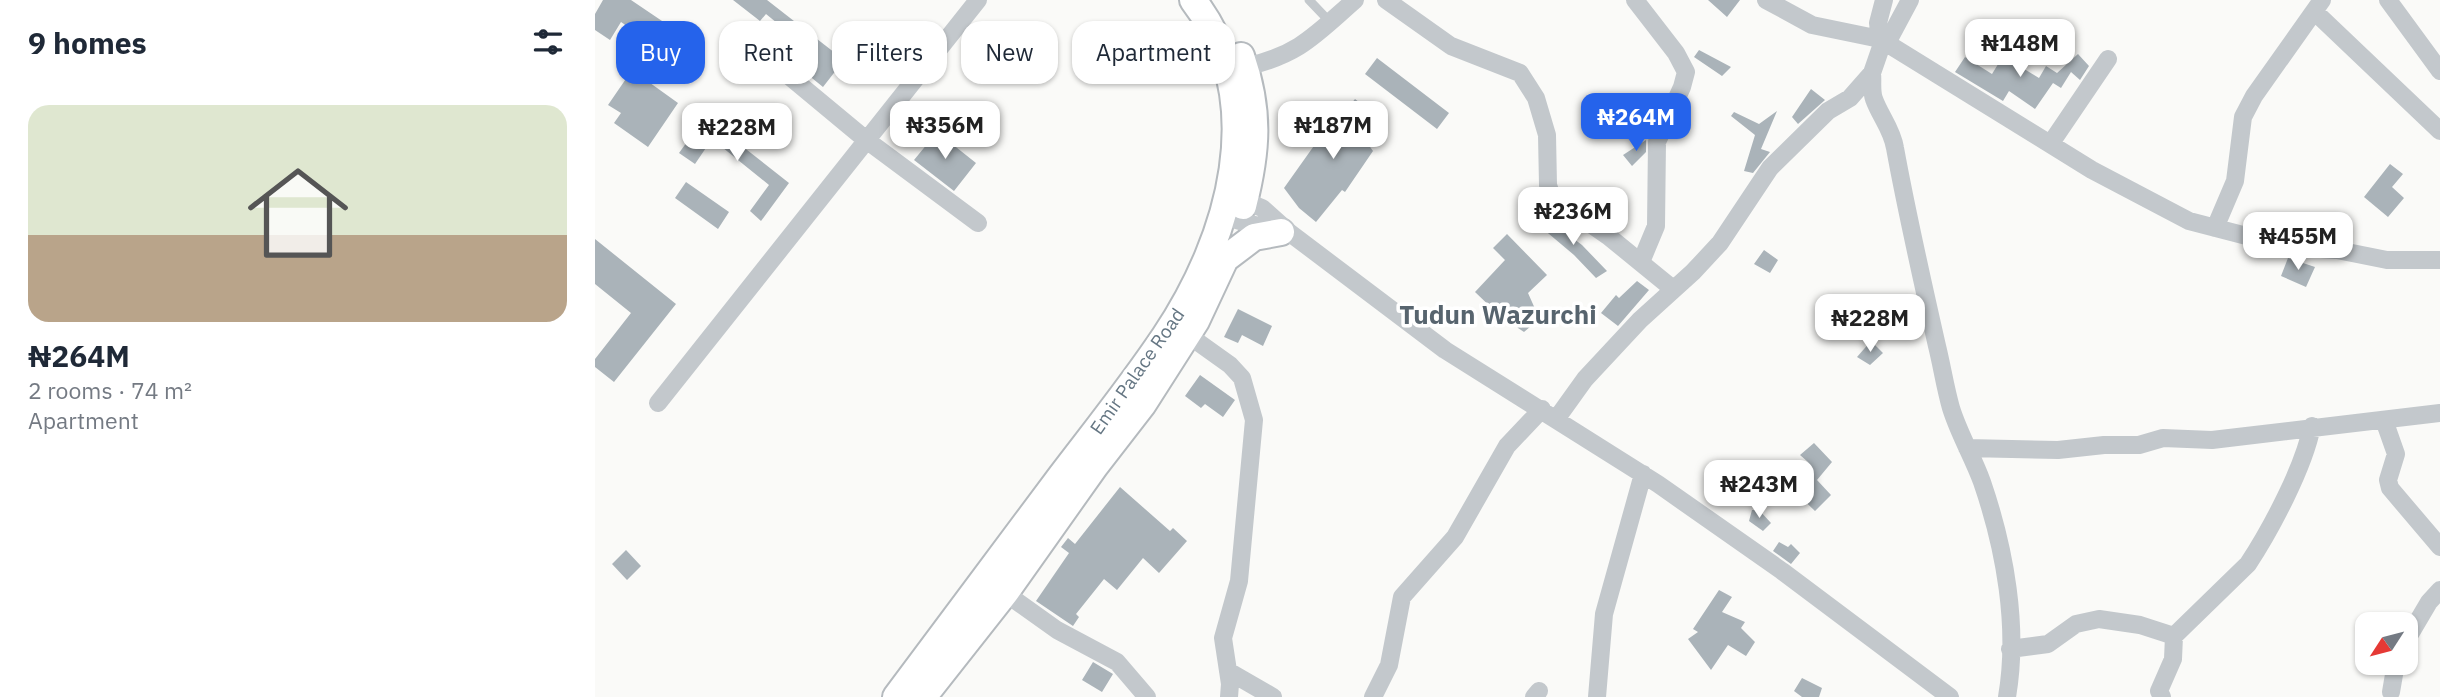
<!DOCTYPE html>
<html lang="en">
<head>
<meta charset="utf-8">
<style>
	body { margin:0; font-family:"IBM Plex Sans",sans-serif; background:#f6f6f7; color:#1f2937; height:100vh; display:flex; flex-direction:column; font-size:26px; white-space:nowrap }
	* { box-sizing:border-box; margin:0 }
	p { font-size:23px; color:#747a83 }
	.icon { flex:none; width:38px; height:38px; fill:none; stroke:currentColor; stroke-width:2; stroke-linecap:round; stroke-linejoin:round }
	.map { position:relative; flex:1; overflow:hidden }
	.side { display:flex; flex-direction:column; background:#fff; width:595px }
	.side>* { flex:none }
	.banner { position:absolute; left:21px; top:21px; width:665px; height:63px; display:flex; gap:14px }
	.needle { width:46px; rotate:234deg }
	.buttons { position:absolute; left:1760px; top:612px; display:grid; gap:14px }
	.buttons a { display:grid; place-items:center; width:63px; height:63px; border-radius:14px; background:#fff; box-shadow:0 2px 5px #0004; font-size:35px }
	.price { position:absolute; translate:-50% -60px; padding:0 16px; border-radius:14px; background:#fff; color:#222; font-size:23px; line-height:46px; filter:drop-shadow(0 2px 4px #0008) }
	.price::after { content:''; position:absolute; left:50%; top:42px; width:21px; height:16px; margin-left:-10px; background:inherit; clip-path:polygon(0 0,100% 0,50% 100%) }
	.price.on { background:#2563eb; color:#fff }
	ul { padding:0; list-style:none }
	li { display:grid; align-content:center; gap:14px; height:371px; padding:0 28px }
	li span { display:grid; place-items:center; height:217px; border-radius:21px; color:#555 }
	li>.icon { margin-inline-start:auto }
	span .icon { width:126px; height:126px; fill:#fffc; stroke-width:1 }
	li b { font-size:30px }
	h2 { display:flex; justify-content:space-between; align-items:center; height:84px; padding:0 28px; font-size:30px }
	.tag { padding:0 24px; border-radius:21px; background:#fff; box-shadow:0 2px 5px #0004; font-size:24px; line-height:63px }
	.tag.on { background:#2563eb; color:#fff }
	main { display:flex; flex:1; min-height:0 }
	.map>svg:first-child { display:block }
</style>
</head>
<body>
<main>
<section class="side">
<h2>9 homes<svg class="icon" aria-label="filters" viewBox="0 0 24 24"><path d="M4 7h16M4 17h16"/><circle cx="9" cy="7" r="2"/><circle cx="15" cy="17" r="2"/></svg></h2>
<ul>
<li><span style="background:linear-gradient(#dfe7d0 60%,#b9a48a 0)"><svg class="icon" aria-label="home" viewBox="0 0 24 24"><path d="M3 11l9-7 9 7M6 9v11h12V9"/></svg></span><div><b>₦264M</b><p>2 rooms · 74 m²</p><p>Apartment</p></div></li>
</ul>
</section>
<div class="map">
<svg width="1845" height="697" viewBox="0 0 1845 697">
	<rect width="100%" height="100%" fill="#fafaf8"/>
	<path fill="#aab3b9" d="M8 0H36L104 46 90 66 26 22 15 40 0 30V14Z
		M138 0H172L249 60 228 87 207 70 220 54 171 14 165 21Z
		M1113 0H1145L1132 17Z
		M1104 50 1136 67 1127 76 1099 57Z
		M1483 54 1494 66 1485 80 1476 72 1466 88 1458 83 1440 109 1414 91 1408 101 1360 72 1370 57 1397 74 1408 56 1444 78 1451 66 1462 73Z
		M782 58 854 113 842 129 770 74Z
		M37 70 83 103 53 147 19 123 26 113 13 105Z
		M1216 89 1230 100 1203 124 1197 117Z
		M760 99 786 119 770 140 778 151 750 192 747 190 721 222 704 208 689 188 738 119 742 121Z
		M1182 111 1166 149 1175 152 1158 173 1149 171 1160 135 1136 116 1139 112 1164 124Z
		M110 117 194 183 166 221 155 211 174 185 117 139 100 164 84 153Z
		M342 132 381 163 359 191 319 160Z
		M1051 140V152L1037 166 1028 155Z
		M1795 164 1808 174 1797 187 1809 198 1793 217 1769 197Z
		M91 182 134 212 123 229 80 198Z
		M1008 194 1027 207 1014 223 995 210Z
		M947 215 987 245 1012 271 1001 278 979 255 941 223Z
		M912 234 952 275 933 293 941 311 949 315 929 332 923 328 911 306 903 314 880 292 910 260 898 248Z
		M0 239 81 304 19 382 0 367V359L36 313 0 284Z
		M1169 250 1183 260 1175 273 1159 264Z
		M1693 258 1720 267 1711 287 1686 276Z
		M1042 281 1054 290 1023 326 1006 313 1021 295 1024 298Z
		M643 309 677 326 668 346 647 335 643 343 629 337Z
		M1276 341 1288 353 1275 365 1262 357Z
		M605 375 640 400 628 417 610 404 606 408 590 396Z
		M1219 443 1237 462 1222 480 1236 495 1220 511 1195 487 1213 462 1205 455Z
		M525 487 575 531 578 528 592 541 564 573 548 558 522 590 509 579 481 614 484 617 478 626 441 601 474 553 466 547 473 538 480 544Z
		M1157 510H1164L1176 523 1168 531 1154 521Z
		M1184 542 1193 547 1196 544 1205 553 1196 564 1178 551Z
		M31 550 46 566 32 580 17 564Z
		M1124 590 1137 597 1127 612 1150 622 1146 628 1160 642 1151 656 1133 645 1116 670 1093 639 1103 632 1098 629Z
		M498 662 518 674 507 692 487 680Z
		M1207 678 1227 688 1224 697H1207L1199 691Z"/>
	<g fill="none" stroke-linecap="round" stroke-linejoin="round">
		<defs>
			<path id="primary" d="M646 56C665 111 662 151 648 206
				M630 259 659 237 686 232
				M301 697C356 623 411 550 466 476 501 430 538 384 570 336 635 239 676 101 598 0
				M328 697 410 593 500 466 548 404 601 321 630 259"/>
		</defs>
		<use href="#primary" stroke="#b5babe" stroke-width="30"/>
		<path stroke="#c3c8cc" stroke-width="9" d="M714 0 735 22"/>
		<path stroke="#c3c8cc" stroke-width="18" d="M791 0 856 46 925 73 941 98 952 135 953 185 957 197 1013 236 1078 289
			M1040 0 1081 53 1091 72 1087 87 1062 142 1061 226 1046 262
			M1171 0 1217 25 1285 39 1497 170 1594 221 1694 247 1742 250 1792 260H1845
			M1793 0 1845 71
			M1720 12 1845 131
			M152 41 270 139 383 223
			M1292 43 1315 0
			M650 67C704 55 720 35 760 0
			M1277 73C1278 81 1276 91 1279 99 1285 116 1297 129 1300 148 1312 214 1327 280 1342 346 1347 366 1350 387 1356 408 1364 434 1378 457 1387 482 1410 549 1424 627 1412 697
			M1456 143 1513 59
			M640 197 667 208 695 233 850 350 1063 484 1187 571 1355 697
			M627 216 678 230
			M1620 228 1640 181 1648 117 1659 96 1727 0
			M593 335 635 365 647 378 659 420 644 581 628 638 635 684 634 697
			M63 403 383 0
			M962 418 990 379 1045 320 1098 272 1125 243 1175 168 1233 111 1255 98 1277 73 1286 47 1283 23 1289 0
			M1789 420 1801 454 1793 480 1795 488 1845 547
			M1372 448 1463 450 1509 445H1544L1568 438 1617 440 1845 413
			M410 593 462 630 522 662 552 697
			M1811 641 1834 602 1845 590
			M1415 649 1453 644 1481 624 1504 619 1545 625 1579 636
			M633 671 678 697
			M1796 692 1801 663
			M778 697 794 665 807 597 860 537 912 446 947 409
			M939 697 944 691
			M1002 697 1009 614 1048 474
			M1567 697 1564 691 1578 659 1579 636 1653 564C1676 529 1709 467 1717 426"/>
		<use href="#primary" stroke="#fff" stroke-width="26"/>
	</g>
	<g text-anchor="middle" stroke-width="7" stroke-linejoin="round" paint-order="stroke">
		<g font-size="19" fill="#657683" stroke="#fff">
			<text transform="translate(542 371) rotate(-55)" y="7">Emir Palace Road</text>
		</g>
		<g font-size="26" font-weight="bold" fill="#57646e" stroke="#fff">
			<text x="903" y="324">Tudun Wazurchi</text>
		</g>
	</g>
</svg>
<div class="buttons">
<a><svg class="needle" viewBox="-14 -14 28 28"><path d="M0-13l5 13h-10z" fill="#e53935"/><path d="M0 13l5-13h-10z" fill="#747a83"/></svg></a>
</div>
<b class="price" style="left:1425px;top:79px">₦148M</b>
<b class="price on" style="left:1041px;top:153px">₦264M</b>
<b class="price" style="left:350px;top:161px">₦356M</b>
<b class="price" style="left:738px;top:161px">₦187M</b>
<b class="price" style="left:142px;top:163px">₦228M</b>
<b class="price" style="left:978px;top:247px">₦236M</b>
<b class="price" style="left:1703px;top:272px">₦455M</b>
<b class="price" style="left:1275px;top:354px">₦228M</b>
<b class="price" style="left:1164px;top:520px">₦243M</b>
<div class="banner">
<a class="tag on">Buy</a>
<a class="tag">Rent</a>
<a class="tag">Filters</a>
<a class="tag">New</a>
<a class="tag">Apartment</a>
</div>
</div>
</main>
</body>
</html>
